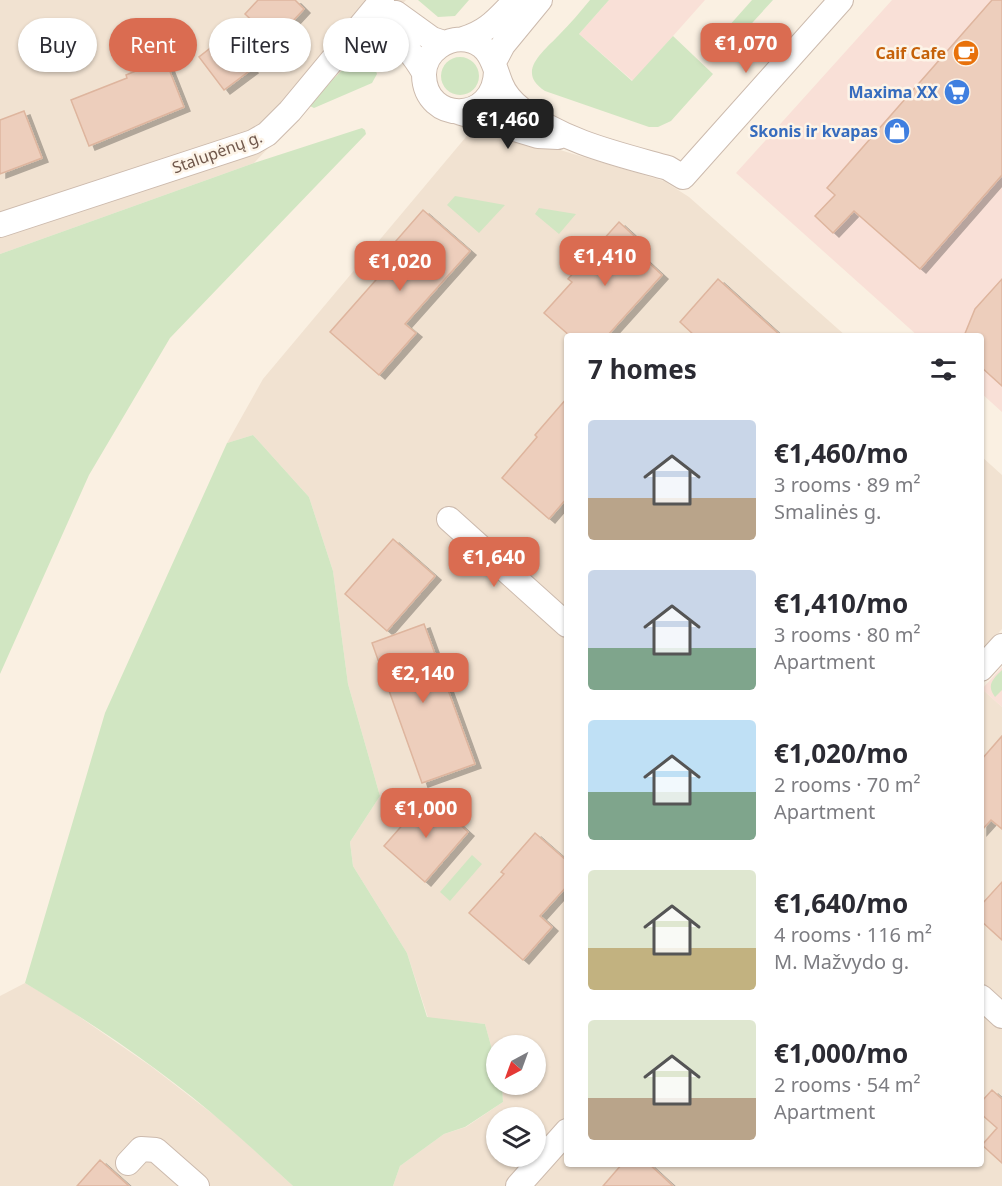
<!DOCTYPE html>
<html lang="en">
<head>
<meta charset="utf-8">
<style>
	body { margin:0; font-family:"Noto Sans",sans-serif; background:#f7f7f7; color:#2b2b33; height:100vh; display:flex; flex-direction:column; font-size:22px; white-space:nowrap }
	* { box-sizing:border-box; margin:0 }
	p { font-size:20px; color:#7c7c81 }
	.icon { flex:none; width:33px; height:33px; fill:none; stroke:currentColor; stroke-width:2; stroke-linecap:round; stroke-linejoin:round }
	.map { position:relative; flex:1; overflow:hidden }
	.drawer { position:absolute; left:564px; top:333px; width:420px; height:834px; display:flex; flex-direction:column; background:#fff; border-radius:6px; box-shadow:0 2px 4px #0004 }
	.drawer>* { flex:none }
	.hud { position:absolute; left:18px; top:18px; width:456px; height:54px; display:flex; gap:12px }
	.needle { width:39px; rotate:221deg }
	.tools { position:absolute; left:486px; top:1035px; display:grid; gap:12px }
	.tools a { display:grid; place-items:center; width:60px; height:60px; border-radius:50%; background:#fff; box-shadow:0 2px 4px #0004; font-size:30px }
	.price { position:absolute; translate:-50% -51px; padding:0 14px; border-radius:12px; background:#da6c51; color:#fff; font-size:20px; line-height:39px; filter:drop-shadow(0 2px 3px #0008) }
	.price::after { content:''; position:absolute; left:50%; top:36px; width:18px; height:14px; margin-left:-9px; background:inherit; clip-path:polygon(0 0,100% 0,50% 100%) }
	.price.active { background:#222; color:#fff }
	ul { padding:0; list-style:none }
	li { display:flex; align-items:center; gap:18px; height:150px; padding:0 24px }
	li span { display:grid; place-items:center; flex:none; width:168px; height:120px; border-radius:6px; color:#555 }
	li>.icon { margin-inline-start:auto }
	span .icon { width:72px; height:72px; fill:#fffc; stroke-width:1 }
	li b { font-size:26px }
	h2 { display:flex; justify-content:space-between; align-items:center; height:72px; padding:0 24px; font-size:26px }
	.pill { padding:0 21px; border-radius:27px; background:#fff; box-shadow:0 2px 4px #0004; font-size:21px; line-height:54px }
	.pill.active { background:#da6c51; color:#fff }
	.map>svg:first-child { display:block }
</style>
</head>
<body>
<div class="map">
<svg width="1002" height="1186" viewBox="0 0 1002 1186">
	<defs>
		<filter id="shadow"><feDropShadow dx="6" dy="4" stdDeviation="0" flood-color="#0004"/></filter>
	</defs>
	<rect width="100%" height="100%" fill="#faf0e2"/>
	<path fill="#f1e2d1" fill-rule="evenodd" d="M0 0H406L361 51 254 163 0 254Z
		M476 125 664 181 689 197 846 336H567V1164H981V688L1002 707V1186H393L400 1166 444 1134 466 1127 503 1102 502 1085 536 1084V1046H496V1064L485 1024 428 1018 407 953 353 866 350 842 380 796 348 684 333 571 309 497 253 435 227 443 263 379ZM496 1118H536V1156H496Z
		M981 456 1002 475V629L981 652Z
		M25 983 61 1004 152 1067 227 1125 293 1186H0V996Z"/>
	<path fill="#f9e0d7" d="M609 0H705L633 81 579 34Z
		M892 0H1002V412L981 393V336H918L736 173Z
		M1002 667V707L982 689Z"/>
	<path fill="#d1e6c2" d="M418 0H469L455 16 438 17Z
		M590 0H609L579 34 632 81 673 36 713 74 671 121 658 127H649L545 91C515 72 544 51 559 35 570 24 580 12 590 0Z
		M752 0H773L753 22 726 58 712 45Z
		M361 51 371 57 377 74 372 83 314 108 310 106 311 102Z
		M441 76a19 19 0 1 1 38 0a19 19 0 1 1-38 0Z
		M362 128 365 130 366 134 170 338 89 475 0 674V254L254 163Z
		M455 196 505 205 479 233 447 205Z
		M539 208 576 214 559 234 535 214Z
		M253 435 309 497 333 571 348 684 380 796 350 842 353 866 407 953 427 1017 485 1024 496 1064V1084L502 1085 503 1102 465 1127 444 1134 400 1166 393 1186H293C271 1166 250 1146 228 1127 166 1073 96 1025 25 983L105 713 227 443Z
		M1002 670V690L995 697C986 685 993 679 1002 670Z
		M472 855 482 864 450 901 440 892Z"/>
	<path fill="#edcebc" stroke="#deb59e" stroke-width="1.5" filter="url(#shadow)" d="M258 0H295L304 9 292 22 297 27 279 46 245 14Z
		M992 0H1002V175L920 269 854 211 833 233 815 216 835 195 827 188Z
		M227 35 252 69 224 90 199 57Z
		M165 59 184 107 89 146 71 100 127 78 126 75Z
		M24 111 42 158 0 174V120Z
		M423 210 470 251 405 324 416 333 379 375 330 332 390 264 382 257Z
		M619 222 644 245 637 252 662 275 607 336H570L544 313 572 282 568 279Z
		M718 279 781 336H695L680 322Z
		M1002 279V386L981 367V336H964L975 309Z
		M567 398V498L549 519 502 478 537 437 535 435Z
		M393 539 435 576 387 631 345 594Z
		M424 624 475 764 422 783 372 643Z
		M1002 736V829L991 820 981 831V760Z
		M428 796 468 832 425 882 384 846Z
		M535 833 567 861V886L540 916 552 927 523 960 469 913 504 874 501 872Z
		M1002 882V940L981 921V905Z
		M992 1090 1002 1099V1163L982 1145 997 1128 981 1114V1102Z
		M100 1160 129 1186H77Z
		M622 1164H649L673 1186H603Z"/>
	<g fill="none" stroke-linecap="round" stroke-linejoin="round">
		<defs>
			<path id="street" d="M375 9C390 32 411 48 424 73
				M375 9 396 13 432 39 444 43
				M463 39C488 32 498 18 516 0
				M494 62 503 45 540 0
				M496 71C495 124 425 124 424 75 424 51 449 34 472 41 492 48 494 67 501 84 505 94 512 102 521 109 563 142 618 154 668 168L683 177 841 0
				M458 112 538 136 558 137
				M0 225 253 142 267 134 290 111 382 0
				M449 519 567 625
				M981 669 1002 646
				M981 997 1002 1016
				M128 1163 141 1149 156 1150 197 1186
				M518 1186 567 1131"/>
		</defs>
		<use href="#street" stroke="#ccbaad" stroke-width="26"/>
		<use href="#street" stroke="#fff" stroke-width="24"/>
	</g>
	<defs>
		<symbol id="cafe-disc" viewBox="-11 -11 22 22"><circle r="9.5" fill="#e8710a" stroke="#fdf4e8"/><path d="M-5.5-4.5H6V0H3Q3 3.5 0 3.5H-2.5Q-5.5 3.5-5.5 0ZM3-3.2v2h1.7v-2ZM-6 4.5H4V6H-6Z" fill="#fff"/></symbol>
		<symbol id="supermarket-disc" viewBox="-11 -11 22 22"><circle r="9.5" fill="#3f7fe0" stroke="#fdf4e8"/><path d="M-6-5.5h2.5l.6 2H6L4.5 2H-2.5L-4.4-4H-6ZM-1.5 3.2a1.3 1.3 0 1 0 .1 0ZM3 3.2a1.3 1.3 0 1 0 .1 0Z" fill="#fff"/></symbol>
		<symbol id="shop-disc" viewBox="-11 -11 22 22"><circle r="9.5" fill="#3f7fe0" stroke="#fdf4e8"/><path d="M-5-2.5h2.3a2.7 3.5 0 0 1 5.4 0H5L5.5 6h-11ZM-1.5-2.5h3a1.5 2.3 0 0 0-3 0Z" fill="#fff"/></symbol>
	</defs>
	<g fill-rule="evenodd">
		<use href="#cafe-disc" x="951" y="38" width="30" height="30"/>
		<use href="#supermarket-disc" x="942" y="77" width="30" height="30"/>
		<use href="#shop-disc" x="882" y="116" width="30" height="30"/>
	</g>
	<g text-anchor="middle" stroke-width="5" stroke-linejoin="round" paint-order="stroke">
		<g font-size="16" font-weight="bold" fill="#c56008" stroke="#fdf4e8" text-anchor="end">
			<text x="946" y="59">Caif Cafe</text>
		</g>
		<g font-size="16" font-weight="bold" fill="#366cbe" stroke="#fdf4e8" text-anchor="end">
			<text x="938" y="98">Maxima XX</text>
			<text x="878" y="137">Skonis ir kvapas</text>
		</g>
		<g font-size="16" fill="#6f574b" stroke="#fdf4e8">
			<text transform="translate(217 152) rotate(-20)" y="6">Stalupėnų g.</text>
		</g>
	</g>
</svg>
<div class="tools">
<a><svg class="needle" viewBox="-14 -14 28 28"><path d="M0-13l5 13h-10z" fill="#e53935"/><path d="M0 13l5-13h-10z" fill="#7c7c81"/></svg></a>
<a><svg class="icon" aria-label="layers" viewBox="0 0 24 24"><path d="M12 4l9 5-9 5-9-5zM3 14l9 5 9-5"/></svg></a>
</div>
<b class="price" style="left:746px;top:74px">€1,070</b>
<b class="price active" style="left:508px;top:150px">€1,460</b>
<b class="price" style="left:605px;top:287px">€1,410</b>
<b class="price" style="left:400px;top:292px">€1,020</b>
<b class="price" style="left:494px;top:588px">€1,640</b>
<b class="price" style="left:423px;top:704px">€2,140</b>
<b class="price" style="left:426px;top:839px">€1,000</b>
<div class="hud">
<a class="pill">Buy</a>
<a class="pill active">Rent</a>
<a class="pill">Filters</a>
<a class="pill">New</a>
</div>
<section class="drawer">
<h2>7 homes<svg class="icon" aria-label="filters" viewBox="0 0 24 24"><path d="M4 7h16M4 17h16"/><circle cx="9" cy="7" r="2"/><circle cx="15" cy="17" r="2"/></svg></h2>
<ul>
<li><span style="background:linear-gradient(#c9d6e8 65%,#b9a48a 0)"><svg class="icon" aria-label="home" viewBox="0 0 24 24"><path d="M3 11l9-7 9 7M6 9v11h12V9"/></svg></span><div><b>€1,460/mo</b><p>3 rooms · 89 m²</p><p>Smalinės g.</p></div></li>
<li><span style="background:linear-gradient(#c9d6e8 65%,#7fa58c 0)"><svg class="icon" aria-label="home" viewBox="0 0 24 24"><path d="M3 11l9-7 9 7M6 9v11h12V9"/></svg></span><div><b>€1,410/mo</b><p>3 rooms · 80 m²</p><p>Apartment</p></div></li>
<li><span style="background:linear-gradient(#bfe0f5 60%,#7fa58c 0)"><svg class="icon" aria-label="home" viewBox="0 0 24 24"><path d="M3 11l9-7 9 7M6 9v11h12V9"/></svg></span><div><b>€1,020/mo</b><p>2 rooms · 70 m²</p><p>Apartment</p></div></li>
<li><span style="background:linear-gradient(#dfe7d0 65%,#c2b280 0)"><svg class="icon" aria-label="home" viewBox="0 0 24 24"><path d="M3 11l9-7 9 7M6 9v11h12V9"/></svg></span><div><b>€1,640/mo</b><p>4 rooms · 116 m²</p><p>M. Mažvydo g.</p></div></li>
<li><span style="background:linear-gradient(#dfe7d0 65%,#b9a48a 0)"><svg class="icon" aria-label="home" viewBox="0 0 24 24"><path d="M3 11l9-7 9 7M6 9v11h12V9"/></svg></span><div><b>€1,000/mo</b><p>2 rooms · 54 m²</p><p>Apartment</p></div></li>
</ul>
</section>
</div>
</body>
</html>
